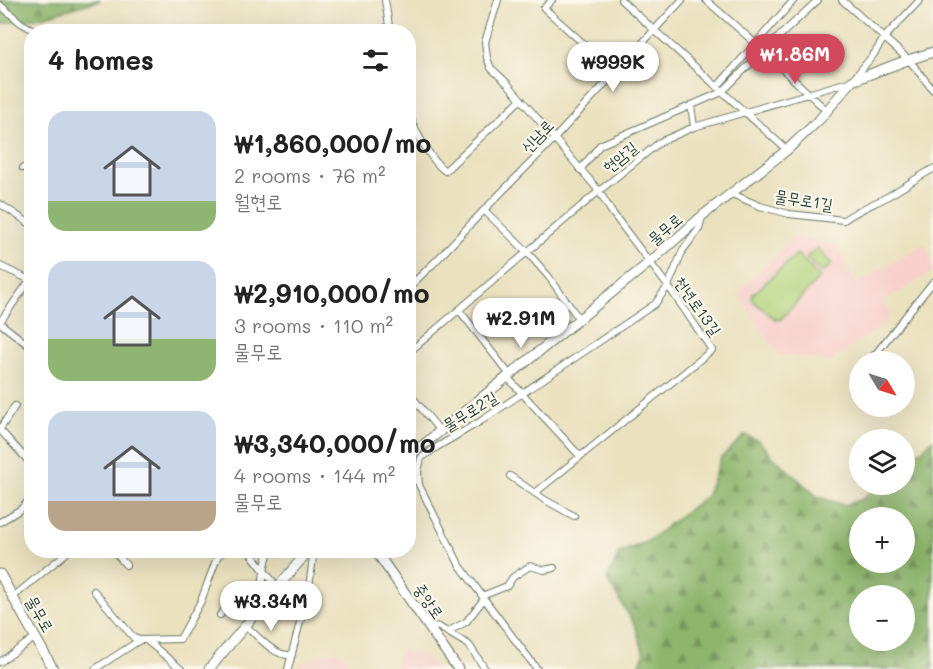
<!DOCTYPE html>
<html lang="en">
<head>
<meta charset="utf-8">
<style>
	body { margin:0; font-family:Mali,"Poor Story",sans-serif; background:#f6f6f6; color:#222; height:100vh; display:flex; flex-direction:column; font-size:22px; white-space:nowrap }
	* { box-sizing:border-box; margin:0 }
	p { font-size:20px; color:#767676 }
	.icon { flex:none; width:33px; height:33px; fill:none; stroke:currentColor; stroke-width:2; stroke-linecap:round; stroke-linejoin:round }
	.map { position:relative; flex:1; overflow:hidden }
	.panel { position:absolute; left:24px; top:24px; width:392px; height:534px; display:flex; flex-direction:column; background:#fff; border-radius:24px; box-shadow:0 6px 24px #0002 }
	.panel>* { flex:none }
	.needle { width:39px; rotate:128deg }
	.tools { position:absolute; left:849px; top:351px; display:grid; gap:12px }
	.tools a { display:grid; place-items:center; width:66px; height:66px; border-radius:50%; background:#fff; box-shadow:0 6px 24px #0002; font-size:30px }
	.price { position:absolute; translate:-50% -51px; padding:0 14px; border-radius:21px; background:#fff; color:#222; font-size:20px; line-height:39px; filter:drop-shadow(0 2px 3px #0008) }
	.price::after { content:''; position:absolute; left:50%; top:36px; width:18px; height:14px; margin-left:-9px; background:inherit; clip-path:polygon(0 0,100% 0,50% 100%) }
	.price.current { background:#d1495b; color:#fff }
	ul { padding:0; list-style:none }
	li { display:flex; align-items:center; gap:18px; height:150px; padding:0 24px }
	li span { display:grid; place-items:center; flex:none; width:168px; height:120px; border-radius:18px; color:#555 }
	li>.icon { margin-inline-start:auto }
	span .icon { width:72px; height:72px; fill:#fffc; stroke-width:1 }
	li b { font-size:26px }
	h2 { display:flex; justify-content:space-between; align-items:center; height:72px; padding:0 24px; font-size:26px }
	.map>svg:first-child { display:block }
</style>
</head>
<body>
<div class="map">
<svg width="933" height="669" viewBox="0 0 933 669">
	<defs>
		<pattern id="forest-firs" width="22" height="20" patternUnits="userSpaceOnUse" patternTransform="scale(1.5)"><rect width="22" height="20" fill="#8db56c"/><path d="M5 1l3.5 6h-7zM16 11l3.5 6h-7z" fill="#73945a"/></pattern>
	</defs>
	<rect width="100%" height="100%" fill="#fbf7ec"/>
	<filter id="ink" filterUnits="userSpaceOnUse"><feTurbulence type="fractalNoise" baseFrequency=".0167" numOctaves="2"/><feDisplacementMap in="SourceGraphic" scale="12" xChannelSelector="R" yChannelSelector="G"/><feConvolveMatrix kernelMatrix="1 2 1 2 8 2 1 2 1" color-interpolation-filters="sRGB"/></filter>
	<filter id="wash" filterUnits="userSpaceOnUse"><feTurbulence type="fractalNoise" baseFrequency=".008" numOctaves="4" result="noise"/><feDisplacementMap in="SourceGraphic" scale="24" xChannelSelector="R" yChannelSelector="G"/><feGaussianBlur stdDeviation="1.35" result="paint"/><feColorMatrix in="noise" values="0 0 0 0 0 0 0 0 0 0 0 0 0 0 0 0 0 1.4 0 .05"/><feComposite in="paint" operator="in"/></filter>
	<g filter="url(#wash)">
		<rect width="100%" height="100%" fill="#eae1bf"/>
		<path fill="#f7d0ca" d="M795 236 836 245 856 284 924 244 933 264V272L881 302 891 313 885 324 859 341 832 362 778 354 739 296 742 288Z
			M400 648 410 654 421 653 435 669H394Z
			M335 650 349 660 350 669H295L301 664Z"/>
		<path fill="#b2d37c" stroke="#688858" stroke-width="1.5" d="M817 248 832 264 822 273 806 258Z
			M797 254 820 277 781 319 776 320 752 300 753 294Z"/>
		<path fill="url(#forest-firs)" stroke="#567950" stroke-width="1.5" fill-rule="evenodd" d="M0 0H101L45 16 0 24Z
			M745 435 759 441 772 456 818 497 844 505 863 499 878 485 904 484 905 458 922 450 933 439V669H638L644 654 635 625 607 580 619 553 648 541 707 495 721 458ZM860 518H904V562H860ZM860 596H904V640H860Z"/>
	</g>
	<g filter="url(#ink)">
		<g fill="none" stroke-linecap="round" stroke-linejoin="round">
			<defs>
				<path id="street" d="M385 0 390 32
					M498 0 485 42 487 58 491 68 508 84 599 191 611 211 673 293 712 350 535 493
					M552 0 544 8 616 73
					M621 0 787 150
					M706 0 755 43 827 111
					M842 0 909 60 933 90
					M0 5 21 23 37 32
					M717 87 794 0
					M691 105 694 127
					M408 111C413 128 431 161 445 171L521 99
					M23 168 32 171
					M580 170 600 145 722 92 753 61 818 0
					M732 194 760 206 789 214 844 220C856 211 869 206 883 199 900 190 916 178 933 169
					M0 204 32 225
					M484 210 527 252 549 277 579 319
					M0 266 30 280 31 278
					M408 288 436 261 484 210 554 139 682 0
					M459 310 510 375
					M0 322 30 280
					M0 323 32 348
					M408 353 599 191 660 142 694 127 852 81 874 54 884 38 920 0
					M869 362 933 282
					M507 377 580 456
					M408 392 440 431
					M0 429 15 406
					M0 430 32 465
					M510 476 545 500 574 516
					M408 483 418 480
					M0 522 21 509 32 497
					M113 550 126 565
					M248 550 278 588
					M94 591 134 638 140 640 180 639 201 601 218 555 228 550
					M482 596 507 586 513 577 530 566 544 570 554 568
					M13 597 70 550
					M220 615 227 607 236 602 251 596 262 587 264 570 269 550
					M428 625 439 627 469 645 485 669
					M246 626C258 636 274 657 292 655
					M447 632 466 622 484 599
					M146 640 181 669
					M0 662 36 637
					M95 669 140 640
					M288 669 309 587 314 550
					M537 669 488 604 459 564 419 485 418 472 421 458 437 447 481 421 655 304 668 286 683 250 699 229 702 217"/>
				<path id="secondary" d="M408 457 650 262 702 216 787 150 819 120 852 81 902 62 933 52
					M375 550 458 669
					M0 574 53 669
					M209 669 309 550"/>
			</defs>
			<use href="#street" stroke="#667665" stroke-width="8"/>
			<use href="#secondary" stroke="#667665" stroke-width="11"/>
			<use href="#street" stroke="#fff" stroke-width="6"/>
			<use href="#secondary" stroke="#fff" stroke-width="9"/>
		</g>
	</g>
	<g text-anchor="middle" stroke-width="4.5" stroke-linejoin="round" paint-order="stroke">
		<g font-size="16" fill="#1f3d34" stroke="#fbf7ec">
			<text transform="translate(537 136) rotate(-46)" y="6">신남로</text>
			<text transform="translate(620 157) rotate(-39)" y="6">현암길</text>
			<text transform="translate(804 200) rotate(9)" y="6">물무로1길</text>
			<text transform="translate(665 229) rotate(-41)" y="6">물무로</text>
			<text transform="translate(698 306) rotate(55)" y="6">천년로13길</text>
			<text transform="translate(470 411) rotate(-32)" y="6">물무로2길</text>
			<text transform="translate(429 601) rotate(55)" y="6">중앙로</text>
			<text transform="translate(40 614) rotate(60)" y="6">물무로</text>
		</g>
	</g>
</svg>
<div class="tools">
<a><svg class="needle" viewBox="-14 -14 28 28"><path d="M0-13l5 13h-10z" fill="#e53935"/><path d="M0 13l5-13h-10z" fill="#767676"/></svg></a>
<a><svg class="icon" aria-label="layers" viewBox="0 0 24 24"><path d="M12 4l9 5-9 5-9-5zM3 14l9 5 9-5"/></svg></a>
<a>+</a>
<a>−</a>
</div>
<b class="price current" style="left:795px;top:85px">₩1.86M</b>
<b class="price" style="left:613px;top:93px">₩999K</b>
<b class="price" style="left:521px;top:349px">₩2.91M</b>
<b class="price" style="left:271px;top:632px">₩3.34M</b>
<section class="panel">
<h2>4 homes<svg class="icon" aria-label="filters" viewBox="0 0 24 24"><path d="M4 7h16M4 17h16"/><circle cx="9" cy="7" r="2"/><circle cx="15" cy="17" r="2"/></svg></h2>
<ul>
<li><span style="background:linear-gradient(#c9d6e8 75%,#8fb573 0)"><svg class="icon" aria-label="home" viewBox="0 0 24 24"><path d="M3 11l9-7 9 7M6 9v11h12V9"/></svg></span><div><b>₩1,860,000/mo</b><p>2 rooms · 76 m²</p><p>월현로</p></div></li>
<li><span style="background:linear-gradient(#c9d6e8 65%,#8fb573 0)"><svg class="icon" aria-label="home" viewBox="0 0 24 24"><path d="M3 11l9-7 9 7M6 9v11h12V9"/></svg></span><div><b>₩2,910,000/mo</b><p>3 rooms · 110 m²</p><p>물무로</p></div></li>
<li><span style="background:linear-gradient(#c9d6e8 75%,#b9a48a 0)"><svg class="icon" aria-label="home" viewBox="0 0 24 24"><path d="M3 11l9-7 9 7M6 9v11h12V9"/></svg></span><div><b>₩3,340,000/mo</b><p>4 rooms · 144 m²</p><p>물무로</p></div></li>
</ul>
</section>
</div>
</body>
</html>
